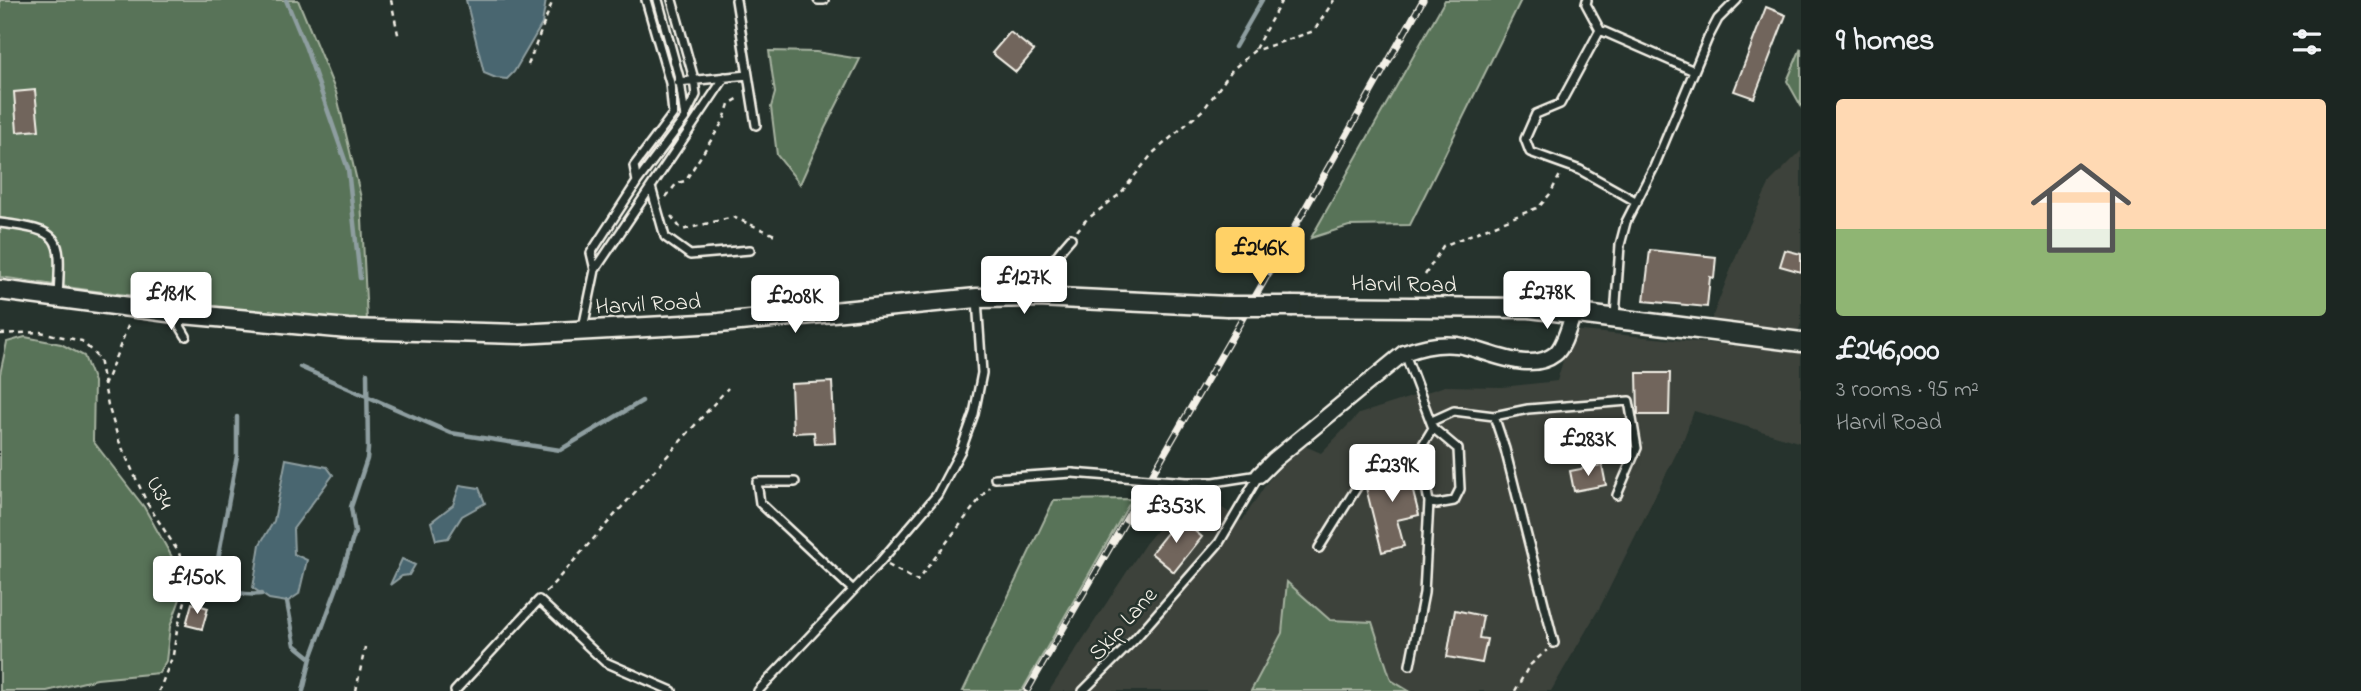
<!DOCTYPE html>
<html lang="en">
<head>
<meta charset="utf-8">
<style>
	body { margin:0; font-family:"Indie Flower",sans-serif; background:#29322f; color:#f1f3f6; height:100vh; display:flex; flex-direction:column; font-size:26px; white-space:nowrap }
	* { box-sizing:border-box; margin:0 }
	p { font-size:23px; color:#a0a5a5 }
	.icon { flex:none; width:38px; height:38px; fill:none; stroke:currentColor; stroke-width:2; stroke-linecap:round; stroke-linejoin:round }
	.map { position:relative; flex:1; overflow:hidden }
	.panel { display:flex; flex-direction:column; background:#1c2622; width:560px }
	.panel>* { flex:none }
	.price { position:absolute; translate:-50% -60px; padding:0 16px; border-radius:7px; background:#fff; color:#222; font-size:23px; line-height:46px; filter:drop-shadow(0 2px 4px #0008) }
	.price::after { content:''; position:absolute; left:50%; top:42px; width:21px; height:16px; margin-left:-10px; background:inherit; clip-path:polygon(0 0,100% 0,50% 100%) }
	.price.active { background:#ffd166; color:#111 }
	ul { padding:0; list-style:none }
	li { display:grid; align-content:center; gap:14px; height:371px; padding:0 35px }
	li span { display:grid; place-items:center; height:217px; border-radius:7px; color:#555 }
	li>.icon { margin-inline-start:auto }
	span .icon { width:126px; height:126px; fill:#fffc; stroke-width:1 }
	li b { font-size:30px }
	h2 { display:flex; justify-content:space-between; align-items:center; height:84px; padding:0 35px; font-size:30px }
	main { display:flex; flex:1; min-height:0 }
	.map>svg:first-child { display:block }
</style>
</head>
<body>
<main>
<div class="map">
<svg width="1801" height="691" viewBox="0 0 1801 691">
	<rect width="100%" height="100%" fill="#26332d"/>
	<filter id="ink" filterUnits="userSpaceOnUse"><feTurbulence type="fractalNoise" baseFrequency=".0143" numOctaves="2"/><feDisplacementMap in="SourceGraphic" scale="14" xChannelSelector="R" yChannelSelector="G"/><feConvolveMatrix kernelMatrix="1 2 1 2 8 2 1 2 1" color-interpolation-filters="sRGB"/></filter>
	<g filter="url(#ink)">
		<path fill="#3c423b" d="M1801 151V323L1798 332 1710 323 1741 243 1770 182Z
			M1572 330 1801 352V443L1694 411 1684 438 1601 605 1551 691H1409L1391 681 1372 622 1330 620 1287 582 1282 633 1251 691H1049L1145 544 1192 488 1242 521 1268 481 1282 465 1305 446 1321 453 1359 414 1445 386 1502 387 1557 381Z"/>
		<path fill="#597359" stroke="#a6b2a0" stroke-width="2" d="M0 0H298L336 92 361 198 368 341C280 311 186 302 95 291 63 287 32 281 0 277Z
			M1445 0H1521L1410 225 1349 226 1311 238Z
			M1801 48V106L1787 81Z
			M769 51 816 52 860 59 825 128 800 184 777 155 771 107 775 93Z
			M25 337 61 344 84 356 94 382 93 441 144 507 172 557 185 585 170 627 166 661 159 673 97 679 47 691H0V374L7 342Z
			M1132 499 1022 691H963L1054 500Z
			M1287 582 1330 620 1372 622 1391 680 1409 691H1251L1282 633Z"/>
		<path fill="#4a6670" stroke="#8e9ea0" stroke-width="2" d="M466 0H546L542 24 514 72 507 79 496 78 484 73Z
			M286 459 327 467 333 475 293 529 294 554 307 560 299 594 287 602 269 599 253 588 260 544 274 521Z
			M460 485 479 488 485 503 462 516 448 538 436 540 431 522 453 505Z
			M402 559 415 565 409 575 402 576 390 585Z"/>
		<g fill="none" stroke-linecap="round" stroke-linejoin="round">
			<path stroke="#8e9ea0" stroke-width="4.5" d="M286 0 306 48 348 169 360 278
				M1235 47 1262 0
				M300 367 451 433 560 450 642 401
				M237 417V456L213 586C229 591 244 596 261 594
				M287 602 295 645 311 658
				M303 691 311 658 339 582 355 532 351 507 367 459 368 449 367 373"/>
		</g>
		<path fill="#71655c" stroke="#f4f1e8" stroke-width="2" d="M1766 7 1786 15 1754 98 1734 91Z
			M1010 32 1034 51 1016 72 992 53Z
			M35 90 39 130 17 132 14 92Z
			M1650 250 1716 257 1714 278 1710 277 1707 307 1644 301Z
			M1785 250 1801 254V272L1780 266Z
			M1637 373H1670L1669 415H1638Z
			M832 382 835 443 815 444 814 432 793 433 791 384Z
			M1405 461 1419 515 1397 520 1404 546 1382 552 1366 488 1372 486 1371 476 1386 472 1384 466Z
			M1602 465 1606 485 1574 491 1570 471Z
			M1179 518 1202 537 1174 572 1151 553Z
			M192 603 208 608 202 629 186 625Z
			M1455 610 1483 616 1479 638 1487 639 1482 663 1447 657Z"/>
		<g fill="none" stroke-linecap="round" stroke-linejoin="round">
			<defs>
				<path id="service" d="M672 0 694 79 696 95 685 117
					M818 0H824
					M1587 0 1586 4 1600 30 1560 104 1536 114 1525 139 1530 152 1580 170 1637 202
					M1600 30 1694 71
					M748 75 756 125
					M678 82 748 75 736 0
					M637 182 685 118 680 81 658 0
					M651 187 665 237 690 255 750 250
					M0 223C64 231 61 236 58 297
					M595 270 725 77
					M1038 296C1046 270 1053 258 1071 238
					M183 314 180 326 186 336
					M1615 317 1620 245 1626 222 1654 167 1708 38 1718 19 1737 0
					M583 328 595 270 591 253 637 182 634 166 673 114 670 83 646 0
					M1405 354 1433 428 1419 451 1429 502 1437 504 1454 501 1460 489 1458 449 1433 428
					M1494 416 1505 449 1554 643
					M1432 421 1454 411 1494 416 1528 409 1629 401 1637 448 1617 495
					M995 478 1072 473
					M795 482H757L760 503 852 589
					M1187 482H1214L1259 475
					M1319 548 1372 463 1395 454 1419 451
					M1410 665 1424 593 1429 502
					M455 691 539 600 605 662 672 691
					M758 691 880 562 937 495 961 450 974 414 982 373 977 299
					M1083 691 1135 639 1219 543 1259 475"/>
				<path id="minor" d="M1259 475 1274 460 1404 353C1420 347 1440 343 1457 345 1486 349 1528 375 1555 354 1564 347 1569 326 1573 315"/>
				<path id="tertiary" d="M0 290 183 314 348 329 520 334 719 323 977 298 1038 297 1227 306
					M1293 306 1530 308 1801 342"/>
			</defs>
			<use href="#service" stroke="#f4f1e8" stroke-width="12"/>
			<use href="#minor" stroke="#f4f1e8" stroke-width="19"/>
			<use href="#tertiary" stroke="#f4f1e8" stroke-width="23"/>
			<path stroke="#f4f1e8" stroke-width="2.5" stroke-dasharray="5 5" stroke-linecap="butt" d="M391 0 399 39
				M1255 49 1282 0
				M528 65 553 0
				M666 197 677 183 685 181 724 120 729 104 741 97
				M671 216 682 230 733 217 775 235
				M1077 231 1085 221 1120 194 1153 153 1204 109 1232 70 1254 51 1314 31 1334 0
				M1425 275 1443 246 1539 207 1550 194 1560 175
				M0 334 40 332 82 341 99 359 108 405 119 441 147 503 179 553 189 587 177 630 173 655 159 691
				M104 386 130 321
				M888 565 917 581 989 487
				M546 592 728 388
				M356 691 366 642
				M1515 691 1529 666 1547 650"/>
			<use href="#service" stroke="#26332d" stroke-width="7"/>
			<use href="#minor" stroke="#26332d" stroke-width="14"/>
			<use href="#tertiary" stroke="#26332d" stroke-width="18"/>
			<defs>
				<path id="rail" d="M1027 691 1263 283 1423 0"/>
			</defs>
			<use href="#rail" stroke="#f4f1e8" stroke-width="7"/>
			<use href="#rail" stroke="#26332d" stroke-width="4.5" stroke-dasharray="13" stroke-linecap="butt"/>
			<defs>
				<path id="service-bridge" d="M1072 473 1187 482"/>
				<path id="tertiary-bridge" d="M1227 306H1293"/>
			</defs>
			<use href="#service-bridge" stroke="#f4f1e8" stroke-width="12" stroke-linecap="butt"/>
			<use href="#tertiary-bridge" stroke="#f4f1e8" stroke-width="23" stroke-linecap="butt"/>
			<use href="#service-bridge" stroke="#26332d" stroke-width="7"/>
			<use href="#tertiary-bridge" stroke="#26332d" stroke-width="18"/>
		</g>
	</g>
	<g text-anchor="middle" stroke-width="5" stroke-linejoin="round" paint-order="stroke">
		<g font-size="23" fill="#f4f1e8" stroke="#26332d">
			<text transform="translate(1404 283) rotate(1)" y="8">Harvil Road</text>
			<text transform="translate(648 303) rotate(-3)" y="8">Harvil Road</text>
			<text transform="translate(161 492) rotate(62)" y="8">U34</text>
			<text transform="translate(1122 623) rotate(-48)" y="8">Skip Lane</text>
		</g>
	</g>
</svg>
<b class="price active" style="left:1260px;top:287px">£246K</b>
<b class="price" style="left:1024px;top:316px">£127K</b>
<b class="price" style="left:1547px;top:331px">£278K</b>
<b class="price" style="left:171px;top:332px">£181K</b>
<b class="price" style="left:795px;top:335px">£208K</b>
<b class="price" style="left:1588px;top:478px">£283K</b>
<b class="price" style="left:1392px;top:504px">£239K</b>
<b class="price" style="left:1176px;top:545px">£353K</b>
<b class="price" style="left:197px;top:616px">£150K</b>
</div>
<section class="panel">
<h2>9 homes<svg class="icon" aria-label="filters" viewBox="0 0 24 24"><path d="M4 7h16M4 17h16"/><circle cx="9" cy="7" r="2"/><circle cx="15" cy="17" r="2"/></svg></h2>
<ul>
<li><span style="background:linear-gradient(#ffd9b3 60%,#8fb573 0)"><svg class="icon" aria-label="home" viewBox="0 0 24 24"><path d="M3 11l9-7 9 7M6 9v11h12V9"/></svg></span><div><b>£246,000</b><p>3 rooms · 95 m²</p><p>Harvil Road</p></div></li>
</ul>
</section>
</main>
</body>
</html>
